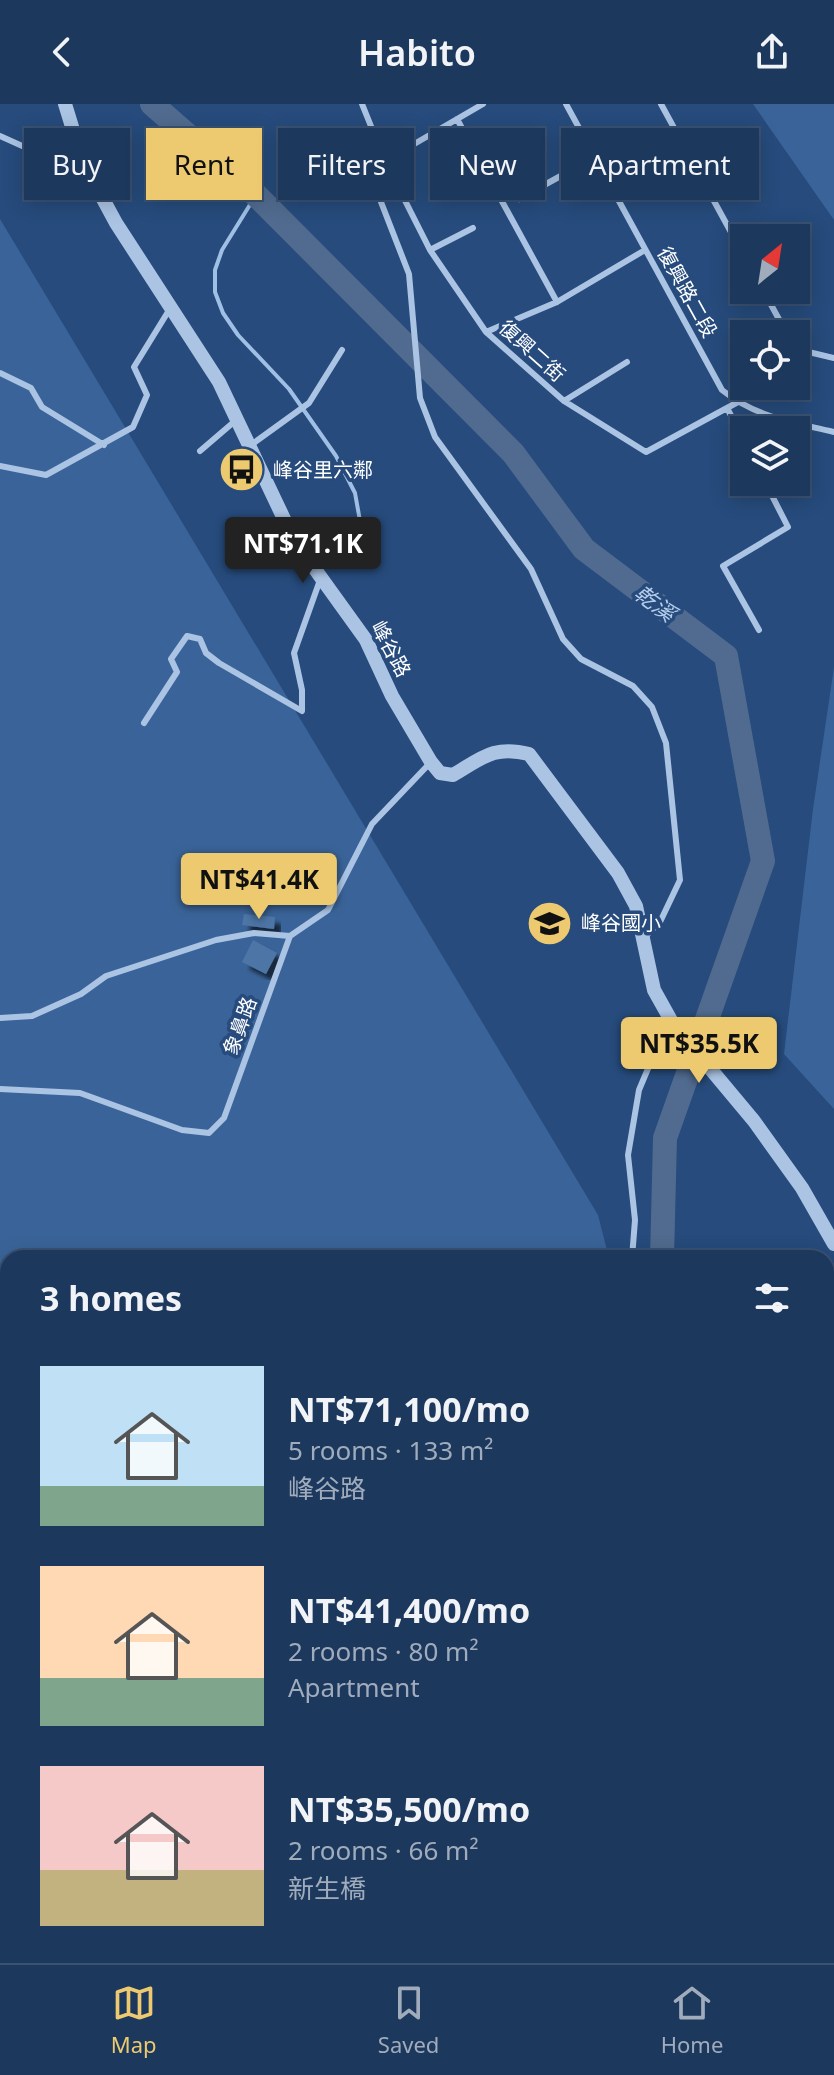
<!DOCTYPE html>
<html lang="en">
<head>
<meta charset="utf-8">
<style>
	body { margin:0; font-family:"Noto Sans","Noto Sans TC",sans-serif; background:#253f63; color:#f1f3f6; height:100vh; display:flex; flex-direction:column; font-size:30px; white-space:nowrap }
	* { box-sizing:border-box; margin:0 }
	p { font-size:26px; color:#a0acbc }
	.icon { flex:none; width:44px; height:44px; fill:none; stroke:currentColor; stroke-width:2; stroke-linecap:round; stroke-linejoin:round }
	.map { position:relative; flex:1; overflow:hidden }
	.side { position:absolute; left:0px; top:1146px; width:834px; height:714px; display:flex; flex-direction:column; background:#1c385d; border-radius:24px 24px 0 0; box-shadow:0 4px 20px #0003,0 0 0 2px #3a5272 }
	.side>* { flex:none }
	.top-card { position:absolute; left:24px; top:24px; width:786px; height:72px; display:flex; gap:16px }
	.needle { width:52px; rotate:30deg }
	.tools { position:absolute; left:730px; top:120px; display:grid; gap:16px }
	.tools a { display:grid; place-items:center; width:80px; height:80px; border-radius:0px; background:#1c385d; box-shadow:0 4px 20px #0003,0 0 0 2px #3a5272; font-size:40px }
	.price { position:absolute; translate:-50% -68px; padding:0 18px; border-radius:8px; background:#edca70; color:#111; font-size:26px; line-height:52px; filter:drop-shadow(0 2px 4px #0008) }
	.price::after { content:''; position:absolute; left:50%; top:48px; width:24px; height:18px; margin-left:-12px; background:inherit; clip-path:polygon(0 0,100% 0,50% 100%) }
	.price.current { background:#222; color:#fff }
	ul { padding:0; list-style:none }
	li { display:flex; align-items:center; gap:24px; height:200px; padding:0 40px }
	li span { display:grid; place-items:center; flex:none; width:224px; height:160px; border-radius:0px; color:#555 }
	li>.icon { margin-inline-start:auto }
	span .icon { width:96px; height:96px; fill:#fffc; stroke-width:1 }
	li b { font-size:34px }
	h2 { display:flex; justify-content:space-between; align-items:center; height:96px; padding:0 40px; font-size:34px }
	.chip { padding:0 28px; border-radius:0px; background:#1c385d; box-shadow:0 4px 20px #0003,0 0 0 2px #3a5272; font-size:28px; line-height:72px }
	.chip.current { background:#edca70; color:#111 }
	header { display:flex; justify-content:space-between; align-items:center; height:104px; padding:0 40px; background:#1c385d; font-size:36px; font-weight:600 }
	.tab-bar { display:flex; justify-content:space-around; align-items:center; height:112px; border-top:2px solid #3a5272; background:#1c385d; font-size:22px; color:#a0acbc }
	.tab-bar a { display:grid; justify-items:center; gap:4px }
	.tab-bar .current { color:#edca70 }
	.map>svg:first-child { display:block }
</style>
</head>
<body>
<header><svg class="icon" aria-label="back" viewBox="0 0 24 24"><path d="M15 5l-7 7 7 7"/></svg>Habito<svg class="icon" aria-label="share" viewBox="0 0 24 24"><path d="M12 15V3M7 8l5-5 5 5M5 13v7h14v-7"/></svg></header>
<div class="map">
<svg width="834" height="1859" viewBox="0 0 834 1859">
	<defs>
		<filter id="shadow"><feDropShadow dx="7" dy="7" stdDeviation="2" flood-color="#0009"/></filter>
	</defs>
	<rect width="100%" height="100%" fill="#264b7c"/>
	<path fill="#3a6499" d="M753 0H834V116Z
		M0 115 598 1111 609 1154H8V1852H826V1561L834 1564V1859H0Z
		M834 563V1005L784 950 813 705Z"/>
	<g fill="none" stroke-linecap="round" stroke-linejoin="round">
		<path stroke="#9fbfe5" stroke-width="4" d="M256 91 222 146 215 166V188L223 209 238 231 289 285 336 352 355 389 362 428"/>
		<path stroke="#506b8f" stroke-width="24" d="M152 0 256 91 513 349 584 445 726 552 763 757 665 1034 662 1154
			M826 1514 834 1515"/>
	</g>
	<path fill="#4e74a5" filter="url(#shadow)" d="M244 810 275 813 274 825 242 821Z
		M253 836 277 849 266 870 242 858Z"/>
	<g fill="none" stroke-linecap="round" stroke-linejoin="round">
		<path stroke="#abc4e4" stroke-width="6" d="M362 0 385 57 430 146 486 228 564 297 646 348 738 298
			M483 0 385 57 376 77 381 98 409 170 420 294 435 333 531 465 563 535 581 555 633 582 652 603 666 639 680 776 660 818 646 832
			M566 0 722 286C757 314 792 318 834 328
			M661 0 744 152
			M457 15 557 198
			M0 32 89 72
			M519 95 595 53
			M430 146 473 124
			M763 186 787 230
			M486 228 557 198 645 146
			M796 245 834 254
			M0 269 31 284 42 303 104 341
			M564 297 627 258
			M727 304 744 336
			M251 341 309 299 342 246
			M200 347 235 317
			M0 362 46 371 133 323 147 291 134 263 171 203
			M759 526 723 462 788 423 765 378
			M144 619 177 568 171 555 187 532 200 535 206 549 219 559 302 607V586L294 549 320 476
			M0 914 32 912 81 890 106 872 216 836 254 829 290 832
			M0 985 80 989 182 1026 209 1029 224 1014 290 832 328 806 372 720 431 658
			M632 1154 635 1116 628 1051 639 986 668 917
			M0 1285 3 1279 8 1277
			M0 1346 8 1358
			M0 1388 8 1377
			M0 1427 8 1432
			M826 1556 834 1559
			M594 1852 623 1859
			M532 1859 537 1852"/>
		<path stroke="#abc4e4" stroke-width="14" d="M65 0 77 39 96 82 116 119 219 278 294 436 366 536 392 592 431 658 440 669 453 671C482 654 494 641 529 650L618 769 636 802 654 886 673 920 754 1017 802 1084 834 1140"/>
	</g>
	<defs>
		<symbol id="bus-disc" viewBox="-11 -11 22 22"><circle r="9.5" fill="#edca70" stroke="#264b7c"/><path d="M-5-6H5V4H4V6H2V4H-2V6H-4V4H-5ZM-3.5-4V0h7V-4ZM-3.5 1.2v1.5H-2V1.2ZM2 1.2v1.5H3.5V1.2Z" fill="#111"/></symbol>
		<symbol id="school-disc" viewBox="-11 -11 22 22"><circle r="9.5" fill="#edca70" stroke="#264b7c"/><path d="M0-5L7-2L0 1L-7-2ZM-4 1L0 2.5L4 1V4Q0 6-4 4Z" fill="#111"/></symbol>
	</defs>
	<g fill-rule="evenodd">
		<use href="#bus-disc" x="216" y="340" width="51" height="51"/>
		<use href="#school-disc" x="524" y="794" width="51" height="51"/>
	</g>
	<g text-anchor="middle" stroke-width="7" stroke-linejoin="round" paint-order="stroke">
		<g font-size="20" fill="#fff" stroke="#264b7c">
			<text transform="translate(687 188) rotate(61)" y="7">復興路二段</text>
			<text transform="translate(532 247) rotate(42)" y="7">復興二街</text>
			<text transform="translate(391 545) rotate(62)" y="7">峰谷路</text>
			<text transform="translate(240 922) rotate(-70)" y="7">象鼻路</text>
		</g>
		<g font-size="20" fill="#fff" stroke="#264b7c" text-anchor="start">
			<text x="273" y="373">峰谷里六鄰</text>
			<text x="581" y="826">峰谷國小</text>
		</g>
		<g font-size="22" font-style="italic" fill="#b6ceec" stroke="#264b7c">
			<text transform="translate(655 499) rotate(37)" y="8">乾溪</text>
		</g>
	</g>
</svg>
<div class="tools">
<a><svg class="needle" viewBox="-14 -14 28 28"><path d="M0-13l5 13h-10z" fill="#e53935"/><path d="M0 13l5-13h-10z" fill="#a0acbc"/></svg></a>
<a><svg class="icon" aria-label="locate" viewBox="0 0 24 24"><circle cx="12" cy="12" r="6"/><path d="M12 2v4M12 18v4M2 12h4M18 12h4"/></svg></a>
<a><svg class="icon" aria-label="layers" viewBox="0 0 24 24"><path d="M12 4l9 5-9 5-9-5zM3 14l9 5 9-5"/></svg></a>
</div>
<b class="price current" style="left:303px;top:481px">NT$71.1K</b>
<b class="price" style="left:259px;top:817px">NT$41.4K</b>
<b class="price" style="left:699px;top:981px">NT$35.5K</b>
<div class="top-card">
<a class="chip">Buy</a>
<a class="chip current">Rent</a>
<a class="chip">Filters</a>
<a class="chip">New</a>
<a class="chip">Apartment</a>
</div>
<section class="side">
<h2>3 homes<svg class="icon" aria-label="filters" viewBox="0 0 24 24"><path d="M4 7h16M4 17h16"/><circle cx="9" cy="7" r="2"/><circle cx="15" cy="17" r="2"/></svg></h2>
<ul>
<li><span style="background:linear-gradient(#bfe0f5 75%,#7fa58c 0)"><svg class="icon" aria-label="home" viewBox="0 0 24 24"><path d="M3 11l9-7 9 7M6 9v11h12V9"/></svg></span><div><b>NT$71,100/mo</b><p>5 rooms · 133 m²</p><p>峰谷路</p></div></li>
<li><span style="background:linear-gradient(#ffd9b3 70%,#7fa58c 0)"><svg class="icon" aria-label="home" viewBox="0 0 24 24"><path d="M3 11l9-7 9 7M6 9v11h12V9"/></svg></span><div><b>NT$41,400/mo</b><p>2 rooms · 80 m²</p><p>Apartment</p></div></li>
<li><span style="background:linear-gradient(#f6c9c9 65%,#c2b280 0)"><svg class="icon" aria-label="home" viewBox="0 0 24 24"><path d="M3 11l9-7 9 7M6 9v11h12V9"/></svg></span><div><b>NT$35,500/mo</b><p>2 rooms · 66 m²</p><p>新生橋</p></div></li>
</ul>
</section>
</div>
<nav class="tab-bar">
<a class="current"><svg class="icon" aria-label="map" viewBox="0 0 24 24"><path d="M3 6l6-2 6 2 6-2v14l-6 2-6-2-6 2zM9 4v14M15 6v14"/></svg>Map</a>
<a><svg class="icon" aria-label="saved" viewBox="0 0 24 24"><path d="M7 4h10v16l-5-4-5 4z"/></svg>Saved</a>
<a><svg class="icon" aria-label="home" viewBox="0 0 24 24"><path d="M3 11l9-7 9 7M6 9v11h12V9"/></svg>Home</a>
</nav>
</body>
</html>
